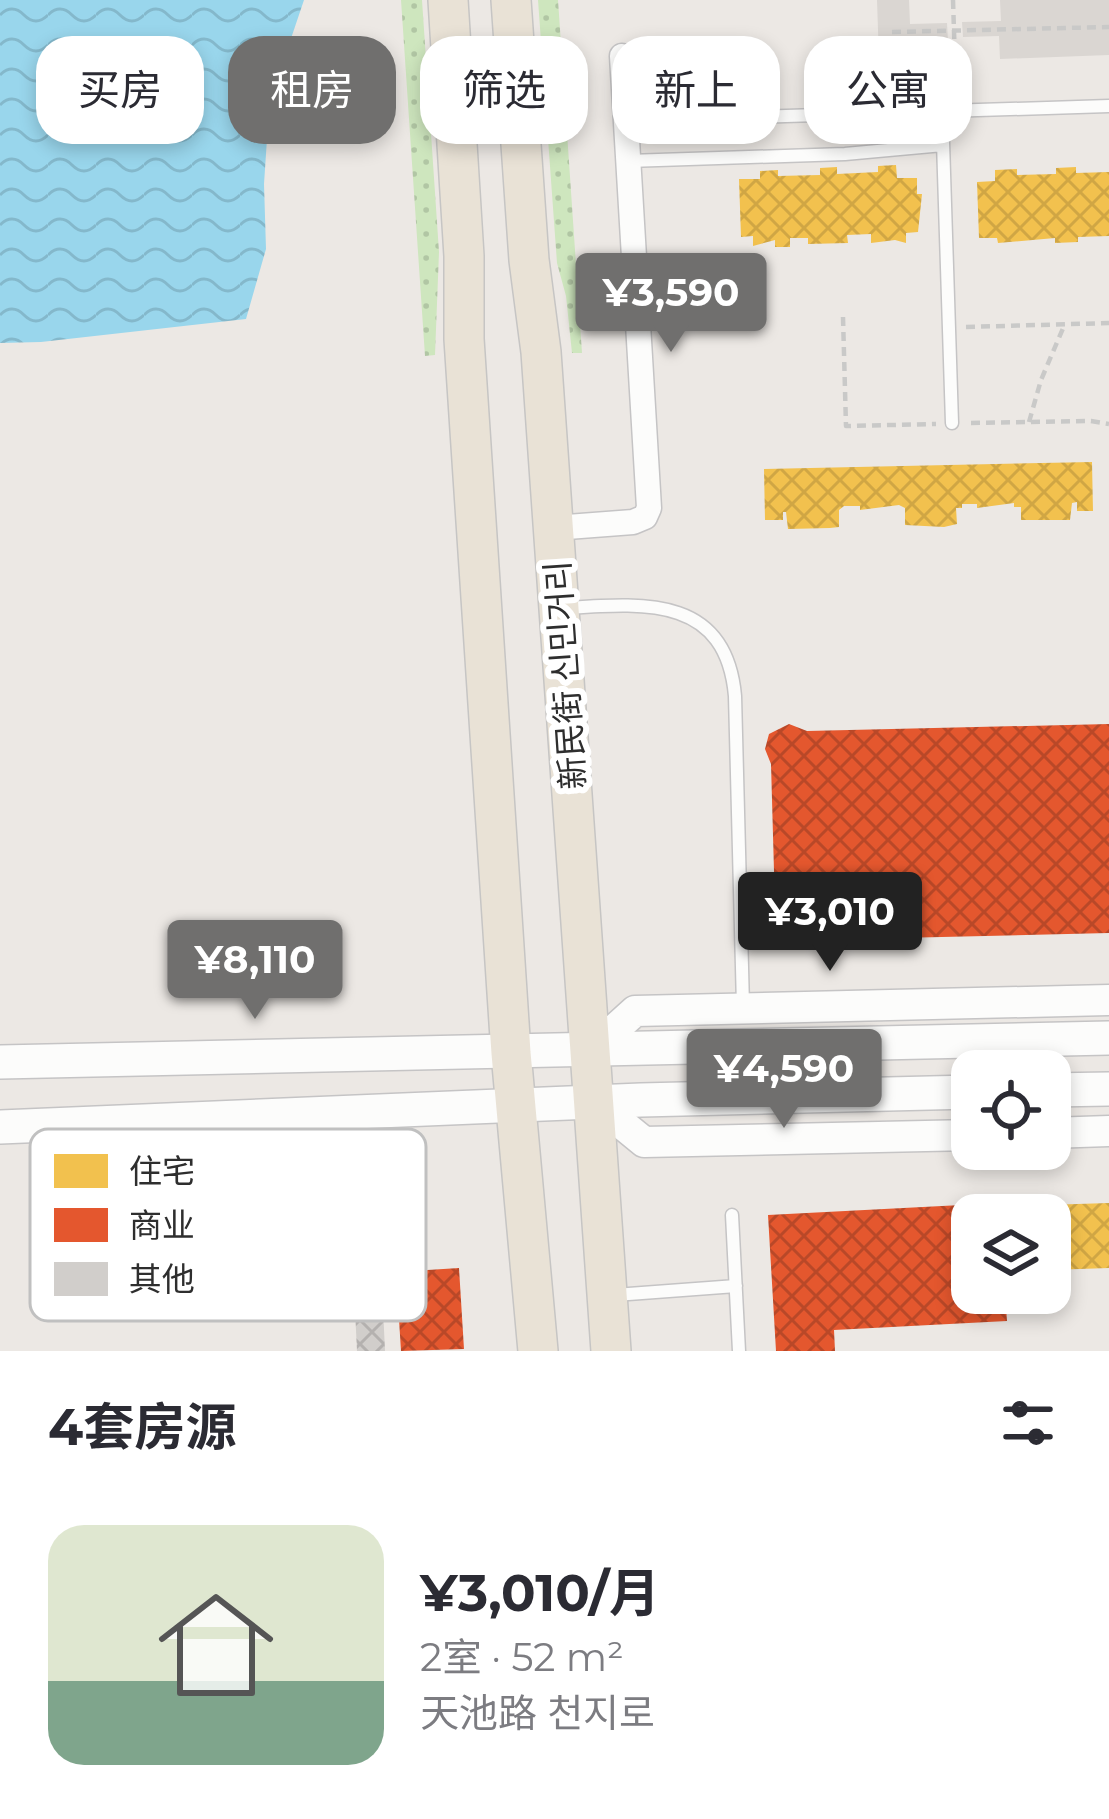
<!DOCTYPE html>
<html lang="zh">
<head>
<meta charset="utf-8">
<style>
	body { margin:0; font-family:Montserrat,"Noto Sans SC","Noto Sans KR",sans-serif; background:#f7f7f7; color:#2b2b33; height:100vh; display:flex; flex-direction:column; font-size:45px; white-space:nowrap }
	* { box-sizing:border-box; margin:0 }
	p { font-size:39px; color:#7c7c81 }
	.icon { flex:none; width:66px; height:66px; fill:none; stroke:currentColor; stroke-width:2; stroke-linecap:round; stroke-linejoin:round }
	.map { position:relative; height:1351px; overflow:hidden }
	.panel { display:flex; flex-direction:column; background:#fff; flex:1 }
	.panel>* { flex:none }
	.guide { position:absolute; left:36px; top:36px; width:1038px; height:108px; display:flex; gap:24px }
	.controls { position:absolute; left:951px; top:1050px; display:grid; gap:24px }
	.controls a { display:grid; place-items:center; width:120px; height:120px; border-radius:24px; background:#fff; box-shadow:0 6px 18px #0003; font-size:60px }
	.price { position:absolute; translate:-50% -102px; padding:0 27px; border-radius:12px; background:#706f6e; color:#fff; font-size:39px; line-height:78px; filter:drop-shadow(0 3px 6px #0008) }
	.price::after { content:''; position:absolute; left:50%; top:72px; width:36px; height:27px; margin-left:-18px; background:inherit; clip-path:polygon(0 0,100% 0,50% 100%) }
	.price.selected { background:#222; color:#fff }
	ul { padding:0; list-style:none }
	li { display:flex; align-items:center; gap:36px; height:300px; padding:0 48px }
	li+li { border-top:3px solid #e1e1e2 }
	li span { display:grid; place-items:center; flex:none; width:336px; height:240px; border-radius:36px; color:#555 }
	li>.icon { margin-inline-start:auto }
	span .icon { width:144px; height:144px; fill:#fffc; stroke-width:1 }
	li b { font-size:51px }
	h2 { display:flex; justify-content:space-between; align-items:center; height:144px; padding:0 48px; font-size:51px }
	.pill { padding:0 42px; border-radius:36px; background:#fff; box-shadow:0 6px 18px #0003; font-size:42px; line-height:108px }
	.pill.selected { background:#706f6e; color:#fff }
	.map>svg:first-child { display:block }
</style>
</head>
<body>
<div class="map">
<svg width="1109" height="1351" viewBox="0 0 1109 1351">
	<defs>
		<pattern id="green-dots" width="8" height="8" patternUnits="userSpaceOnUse" patternTransform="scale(3)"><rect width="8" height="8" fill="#cee6be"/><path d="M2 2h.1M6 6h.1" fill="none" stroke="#b1c6a4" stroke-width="1.8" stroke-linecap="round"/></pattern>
		<pattern id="water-waves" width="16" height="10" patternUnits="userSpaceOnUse" patternTransform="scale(3)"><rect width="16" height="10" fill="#99d6ec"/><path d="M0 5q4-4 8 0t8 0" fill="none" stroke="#84b8cb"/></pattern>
		<pattern id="homes-cross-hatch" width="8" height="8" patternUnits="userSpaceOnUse" patternTransform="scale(3)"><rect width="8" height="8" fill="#f2c14e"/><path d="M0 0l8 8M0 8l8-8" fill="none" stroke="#d0a644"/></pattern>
		<pattern id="shops-cross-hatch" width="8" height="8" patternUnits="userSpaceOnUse" patternTransform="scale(3)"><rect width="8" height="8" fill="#e4572e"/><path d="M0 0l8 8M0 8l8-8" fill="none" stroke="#b94828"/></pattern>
		<pattern id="building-cross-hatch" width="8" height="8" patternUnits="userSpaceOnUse" patternTransform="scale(3)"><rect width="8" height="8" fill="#d1cecb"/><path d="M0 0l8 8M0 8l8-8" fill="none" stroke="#b4b1af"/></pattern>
	</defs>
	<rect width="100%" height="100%" fill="#ece8e4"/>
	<path fill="url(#green-dots)" d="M401 0H422L439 252 435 355 425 356Z
		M538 0H558L582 353H572L566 296 557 263Z"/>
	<path fill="#dad6d2" d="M877 0H909L910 24 947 23 948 42 910 43V59L879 60Z
		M1000 0H1109V55L1000 59 999 36 963 37 962 22 1001 21Z"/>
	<path fill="url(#water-waves)" d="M0 0H304L279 74 268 124 264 184 266 249 246 319 41 342 0 343Z"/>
	<path fill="url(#homes-cross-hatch)" d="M896 165 897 178H917V194H922L918 232 906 233V243L895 240 871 243V234L847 235 848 243 808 244V238H790V247H775V240L753 246V236L741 237 739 179H760V171L778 170V176L820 175V168L837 167V174L878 172V166Z
		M1076 167V173L1109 172V236L1078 237V242L1055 243V238L998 243 997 238H979L977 182 995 181V170L1017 169V175L1056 174V168Z
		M1092 462 1093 511H1077V502L1072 503 1070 520H1021V507H1014V503L977 508V504H962V508H956L957 524 944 527 905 525V508L899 505 860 510V506H844L839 510V527L830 528 788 529 786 512H783V520H765L764 469Z
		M1109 1203V1268L1050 1270V1215H1046L1045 1205Z"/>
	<path fill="url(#shops-cross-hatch)" d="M789 724 807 731 1109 724V933L811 940 799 946 783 943 771 922 775 907 771 764 765 749 769 734Z
		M1000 1203 1001 1215H972V1293H1005L1007 1321 834 1330 835 1351H776L768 1215Z
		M459 1268 464 1349 401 1351 396 1272Z"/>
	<path fill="url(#building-cross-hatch)" d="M382 1287 385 1351H357L354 1289Z"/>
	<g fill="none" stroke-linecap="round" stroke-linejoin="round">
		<defs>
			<path id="service" d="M942 111 952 423
				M627 121 1109 106
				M628 161 845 154 943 145
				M567 608C645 603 726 596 735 696L743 1006
				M732 1215 739 1351
				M615 1295 736 1286"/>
			<path id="minor" d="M554 528 633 522 645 517 649 508 622 56"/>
			<path id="tertiary" d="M592 1050 635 1011 1109 1000
				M595 1102 644 1142 972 1135
				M1050 1133 1109 1131"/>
			<path id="secondary" d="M0 1062 1109 1038
				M1050 1090 1109 1089
				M0 1127 641 1100 972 1092"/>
			<path id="trunk" d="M448 0 464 256V339L511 1053 538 1351
				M511 0 529 260 541 352 611 1351"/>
		</defs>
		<use href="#service" stroke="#c5c4c5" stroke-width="15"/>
		<use href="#minor" stroke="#c5c4c5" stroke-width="27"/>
		<use href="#tertiary" stroke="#c5c4c5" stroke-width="33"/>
		<use href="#secondary" stroke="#c5c4c5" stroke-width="36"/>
		<use href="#trunk" stroke="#c6c5c4" stroke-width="42"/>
		<path stroke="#c9c9c8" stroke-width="4.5" stroke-dasharray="9 6" stroke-linecap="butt" d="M953 0 956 93
			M892 32 1109 27
			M843 317 846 426 936 424
			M966 327 1109 323
			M1029 422 1041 380 1064 326
			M971 423 1091 421 1109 424"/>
		<use href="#service" stroke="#fcfcfb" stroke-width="12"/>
		<use href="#minor" stroke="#fcfcfb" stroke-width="24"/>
		<use href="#tertiary" stroke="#fcfcfb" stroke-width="30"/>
		<use href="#secondary" stroke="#fcfcfb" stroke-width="33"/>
		<use href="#trunk" stroke="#e9e2d6" stroke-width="39"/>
	</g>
	<g text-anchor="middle" stroke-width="12" stroke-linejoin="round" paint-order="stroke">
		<g font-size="33" fill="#2e2e2e" stroke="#fff">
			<text transform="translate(565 675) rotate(-94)" y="12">新民街 신민거리</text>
		</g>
	</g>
	<rect x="30" y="1129" width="396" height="192" rx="18" fill="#fff" stroke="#c0c0c0" stroke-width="3"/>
	<rect x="54" y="1154" width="54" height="34" fill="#f2c14e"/>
	<rect x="54" y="1208" width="54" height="34" fill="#e4572e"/>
	<rect x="54" y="1262" width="54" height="34" fill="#d1cecb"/>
	<g font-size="33" fill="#2e2e2e">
		<text x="129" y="1183">住宅</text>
		<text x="129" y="1237">商业</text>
		<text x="129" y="1291">其他</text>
	</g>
</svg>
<div class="controls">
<a><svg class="icon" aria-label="locate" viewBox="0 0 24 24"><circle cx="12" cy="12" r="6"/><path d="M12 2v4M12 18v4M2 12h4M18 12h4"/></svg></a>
<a><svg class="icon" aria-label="layers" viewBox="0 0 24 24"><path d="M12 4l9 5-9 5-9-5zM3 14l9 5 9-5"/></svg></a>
</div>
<b class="price" style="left:671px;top:355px">¥3,590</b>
<b class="price selected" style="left:830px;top:974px">¥3,010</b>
<b class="price" style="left:255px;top:1022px">¥8,110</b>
<b class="price" style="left:784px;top:1131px">¥4,590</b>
<div class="guide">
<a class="pill">买房</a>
<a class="pill selected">租房</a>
<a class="pill">筛选</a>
<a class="pill">新上</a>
<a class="pill">公寓</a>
</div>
</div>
<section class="panel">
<h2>4套房源<svg class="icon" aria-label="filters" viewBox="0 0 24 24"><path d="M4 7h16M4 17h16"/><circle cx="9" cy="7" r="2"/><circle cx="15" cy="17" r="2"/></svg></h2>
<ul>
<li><span style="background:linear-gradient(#dfe7d0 65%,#7fa58c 0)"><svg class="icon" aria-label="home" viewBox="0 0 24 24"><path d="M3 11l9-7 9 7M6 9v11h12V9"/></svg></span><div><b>¥3,010/月</b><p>2室 · 52 m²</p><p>天池路 천지로</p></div></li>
</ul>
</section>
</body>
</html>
